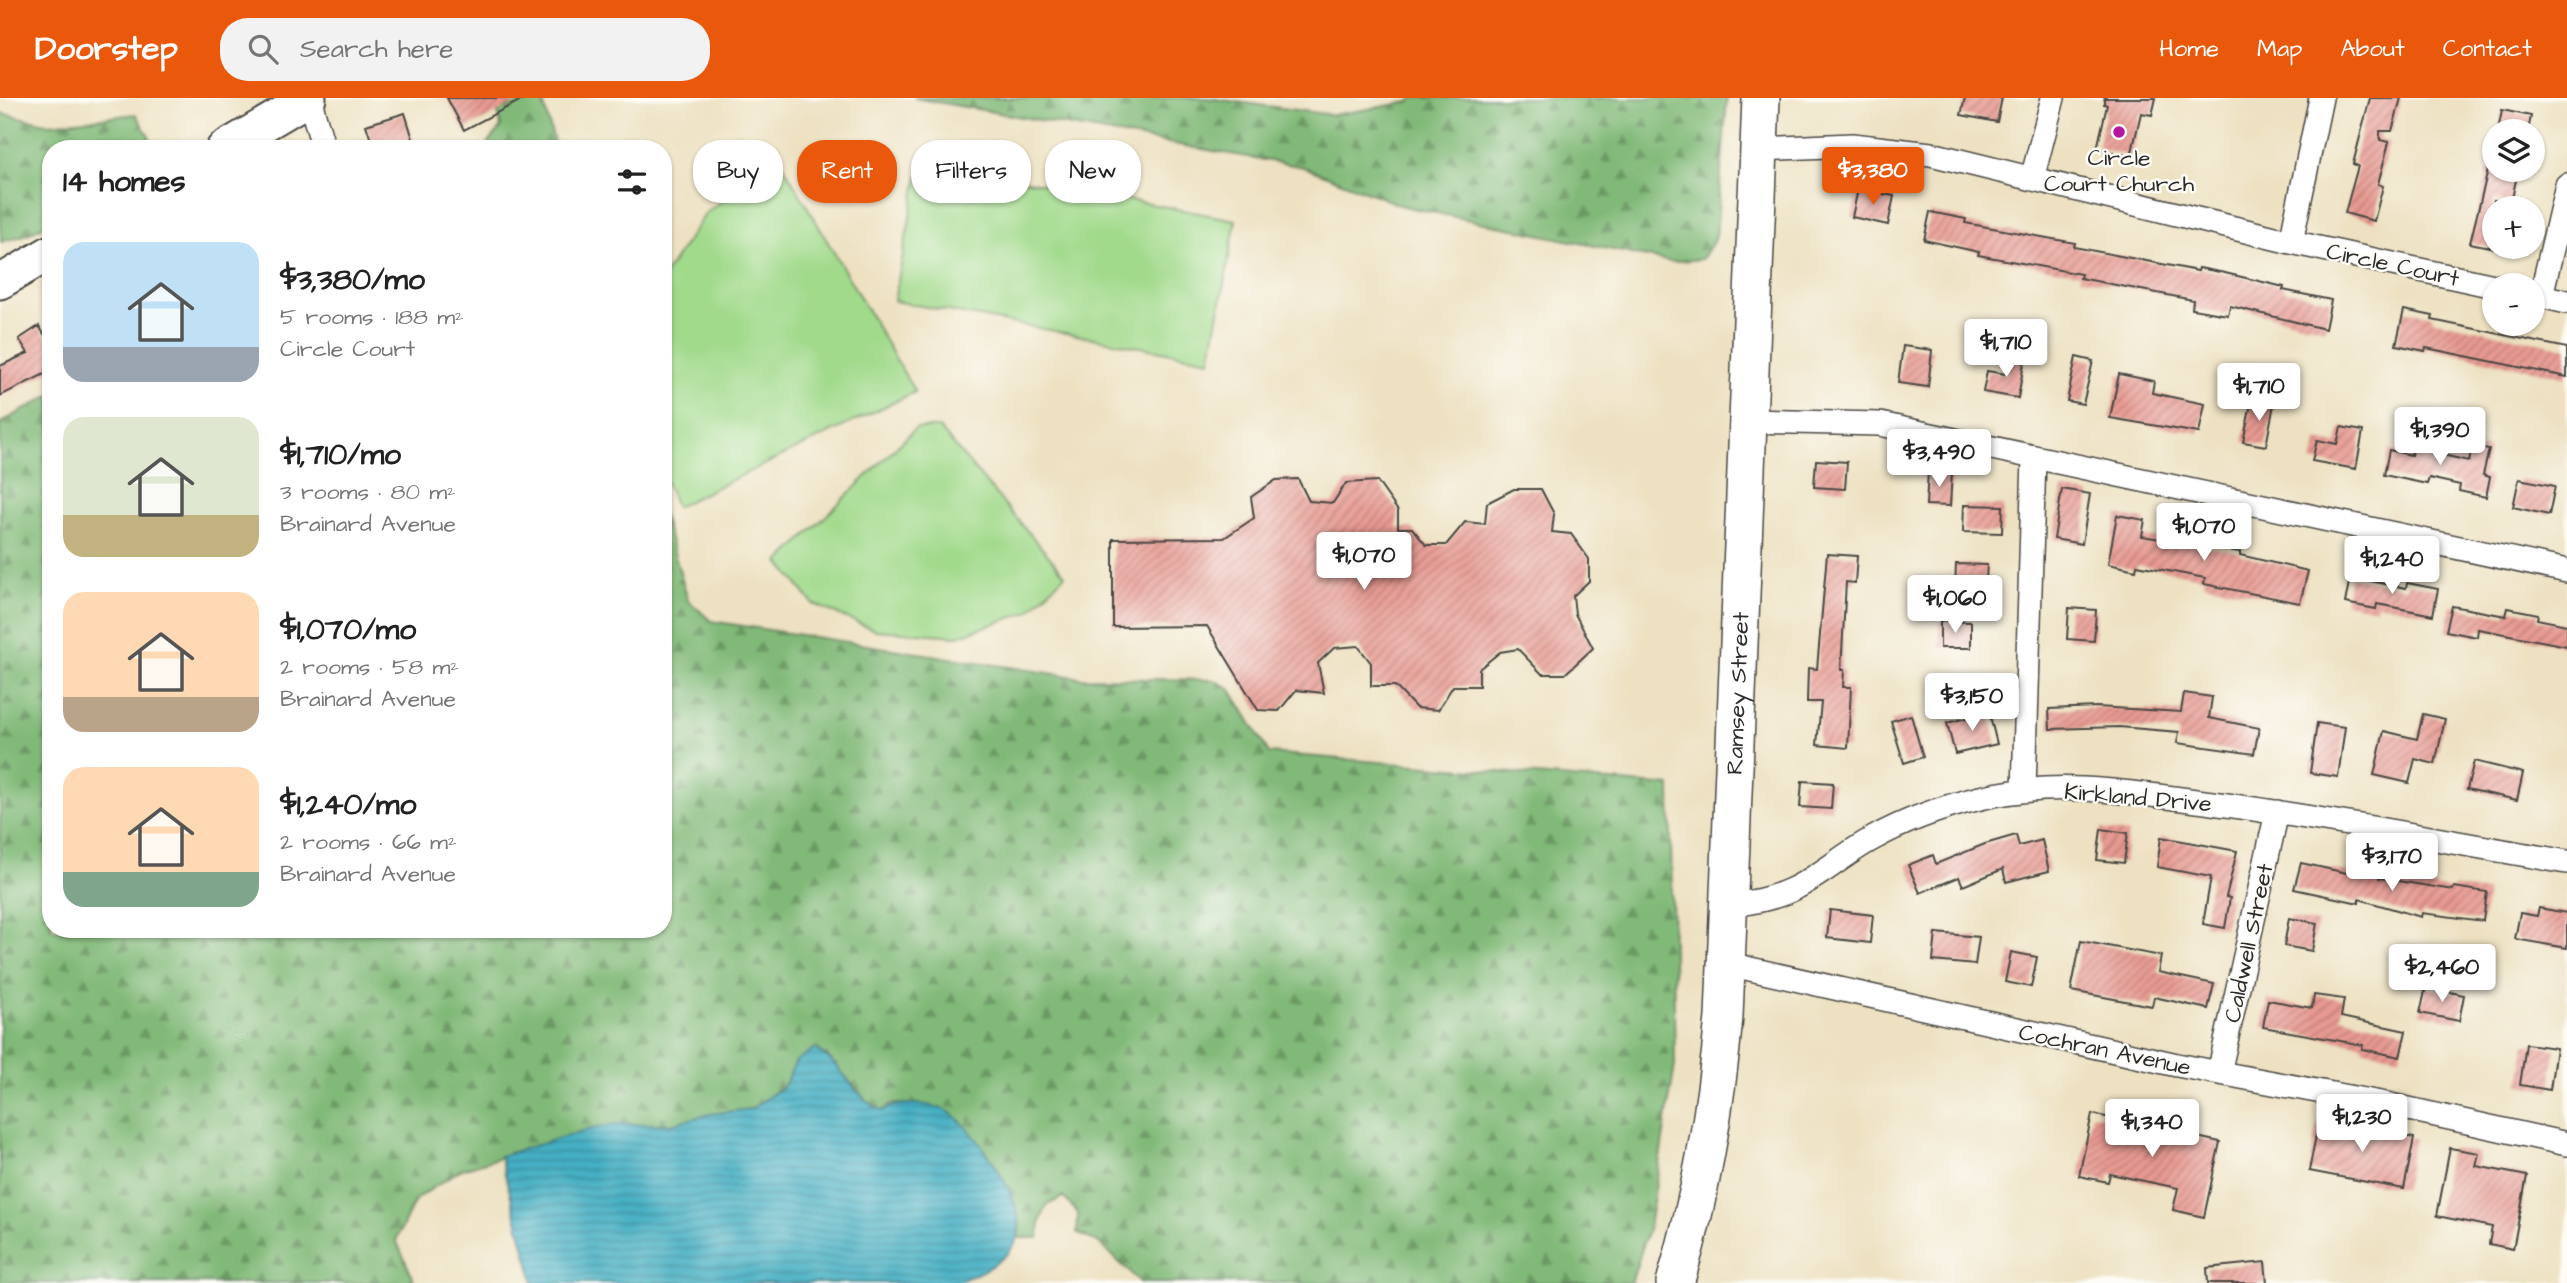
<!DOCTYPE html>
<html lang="en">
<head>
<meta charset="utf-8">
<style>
	body { margin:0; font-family:"Architects Daughter",sans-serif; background:#f2f2f2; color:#222; height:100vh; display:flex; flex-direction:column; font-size:26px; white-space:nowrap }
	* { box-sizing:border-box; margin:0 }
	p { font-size:23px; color:#767676 }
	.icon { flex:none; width:38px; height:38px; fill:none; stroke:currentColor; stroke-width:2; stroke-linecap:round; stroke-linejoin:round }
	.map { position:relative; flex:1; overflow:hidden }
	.details { position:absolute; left:42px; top:42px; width:630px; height:798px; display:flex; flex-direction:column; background:#fff; border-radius:28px; box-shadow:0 2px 5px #0004 }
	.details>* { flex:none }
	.banner { position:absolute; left:693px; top:42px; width:665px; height:63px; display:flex; gap:14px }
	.tools { position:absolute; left:2482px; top:21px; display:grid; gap:14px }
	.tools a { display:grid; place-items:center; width:63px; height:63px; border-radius:50%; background:#fff; box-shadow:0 2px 5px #0004; font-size:35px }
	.price { position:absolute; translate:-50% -60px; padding:0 16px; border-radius:7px; background:#fff; color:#222; font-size:23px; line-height:46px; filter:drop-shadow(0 2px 4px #0008) }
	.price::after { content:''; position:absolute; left:50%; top:42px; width:21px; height:16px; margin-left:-10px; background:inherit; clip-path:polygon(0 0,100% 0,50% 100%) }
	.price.on { background:#ea580c; color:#fff }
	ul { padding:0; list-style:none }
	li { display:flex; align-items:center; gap:21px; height:175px; padding:0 21px }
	li span { display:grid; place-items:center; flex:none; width:196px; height:140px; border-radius:21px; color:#555 }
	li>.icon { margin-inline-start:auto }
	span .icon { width:84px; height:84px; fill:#fffc; stroke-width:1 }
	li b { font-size:30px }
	h2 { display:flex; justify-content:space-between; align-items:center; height:84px; padding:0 21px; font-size:30px }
	.pill { padding:0 24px; border-radius:28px; background:#fff; box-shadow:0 2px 5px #0004; font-size:24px; line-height:63px }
	.pill.on { background:#ea580c; color:#fff }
	header { display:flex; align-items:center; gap:42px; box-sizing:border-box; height:98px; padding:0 35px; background:#ea580c; color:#fff }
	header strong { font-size:33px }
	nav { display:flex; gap:38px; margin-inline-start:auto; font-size:24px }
	.search { width:490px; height:63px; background:#f2f2f2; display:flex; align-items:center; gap:18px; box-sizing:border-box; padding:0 24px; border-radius:28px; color:#767676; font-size:26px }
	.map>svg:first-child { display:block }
</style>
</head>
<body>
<header>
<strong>Doorstep</strong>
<div class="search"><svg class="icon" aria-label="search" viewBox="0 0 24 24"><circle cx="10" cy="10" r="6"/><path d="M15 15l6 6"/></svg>Search here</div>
<nav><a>Home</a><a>Map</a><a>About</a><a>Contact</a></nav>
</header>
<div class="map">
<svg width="2567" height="1185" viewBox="0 0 2567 1185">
	<defs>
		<pattern id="forest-firs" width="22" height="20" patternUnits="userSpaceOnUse" patternTransform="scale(1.75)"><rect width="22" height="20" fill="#81ba78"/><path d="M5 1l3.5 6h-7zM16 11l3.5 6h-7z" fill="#6a9763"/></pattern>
		<pattern id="water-rules" width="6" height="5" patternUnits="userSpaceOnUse" patternTransform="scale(1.75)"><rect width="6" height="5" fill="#44afc3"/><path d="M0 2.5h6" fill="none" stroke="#398f9f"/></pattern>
		<pattern id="building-hatch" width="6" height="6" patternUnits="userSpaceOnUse" patternTransform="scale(1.75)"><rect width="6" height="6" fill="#e89a92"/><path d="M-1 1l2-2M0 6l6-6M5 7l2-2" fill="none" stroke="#bc7e77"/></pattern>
	</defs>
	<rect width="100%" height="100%" fill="#fdfcf7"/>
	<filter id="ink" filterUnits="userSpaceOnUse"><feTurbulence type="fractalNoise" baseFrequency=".0143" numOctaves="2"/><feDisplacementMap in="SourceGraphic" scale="14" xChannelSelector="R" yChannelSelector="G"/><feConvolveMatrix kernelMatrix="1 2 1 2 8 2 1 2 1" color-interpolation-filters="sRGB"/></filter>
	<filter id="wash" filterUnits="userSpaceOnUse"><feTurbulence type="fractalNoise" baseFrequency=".00686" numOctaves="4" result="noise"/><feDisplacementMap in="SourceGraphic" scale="28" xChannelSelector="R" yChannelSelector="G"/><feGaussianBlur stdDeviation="1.57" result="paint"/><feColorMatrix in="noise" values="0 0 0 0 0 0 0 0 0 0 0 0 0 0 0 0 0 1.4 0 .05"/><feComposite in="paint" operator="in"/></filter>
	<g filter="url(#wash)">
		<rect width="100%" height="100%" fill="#ede1c1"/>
		<path fill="#a2da8c" stroke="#66825c" stroke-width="2" d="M779 60 915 294 676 409 663 376V179L706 115Z
			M921 63 1236 122 1210 262 894 203Z
			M916 330H939L1065 477 1028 514 958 538 875 532 813 506 779 464Z"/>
		<path fill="url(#forest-firs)" stroke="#567252" stroke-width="2" d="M495 0H542L556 51H483L501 29Z
			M914 0H1208L1333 17 1409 4 1414 0H1727L1716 139 1702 161 1671 164 1403 108 1304 69Z
			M0 15 50 26 136 16 152 44 150 51H51V124L25 137 1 144Z
			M51 297V831H663V664L669 660 673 603 663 579V417L688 502 711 523 1081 580 1215 582 1231 592 1269 655 1670 688 1675 967 1649 1129 1631 1185H1141L1098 1144 1077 1135 1078 1115 1063 1099 1047 1107 1040 1124 1039 1140H1018L1020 1124 921 1006H891L883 1013 870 1007 826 956 797 963 784 988 751 1011 710 1016 671 1026H617L587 1032 460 1072 415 1102 396 1142 415 1185H0V325Z"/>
		<path fill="url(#water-rules)" stroke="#386d77" stroke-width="2" d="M814 951C843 964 853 1000 883 1013 896 1002 933 1005 949 1014 975 1030 1028 1106 1018 1138 1011 1163 977 1176 955 1185H534L500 1058 587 1032 617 1026H671L710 1016 751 1011 784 988 796 963Z"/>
		<g id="blocks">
			<path fill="url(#building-hatch)" d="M447 0H525L464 32Z
				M1965 0H2002L1997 24 1961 17Z
				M2104 0H2156L2152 17 2141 15 2131 58 2097 51 2107 7 2104 6Z
				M2370 0H2401L2392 33H2380V42L2389 44 2378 86 2383 88 2374 123 2345 115 2358 68 2353 66Z
				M2502 12 2531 18 2528 33H2498Z
				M405 15 416 51H374L366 27Z
				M2488 72H2518L2511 106 2494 102V150L2470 145Z
				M1858 91 1894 98 1888 127 1852 119Z
				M1930 114 1966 121 1965 125 2075 145 2074 149 2198 173 2199 170 2225 175 2284 189 2283 192 2331 202 2325 231 2230 208 2228 217 2192 211 2193 202 2080 180 2081 176 1978 157 1979 154 1924 142Z
				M2404 212 2433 218 2432 222 2567 250V279L2426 250 2425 253 2396 247Z
				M39 228 51 247V273L0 298V268L28 255 19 241Z
				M1903 248 1932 252 1928 289 1898 285Z
				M2010 256 2025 259 2018 300 1983 294 1987 273 2006 276Z
				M2076 259 2093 263 2083 306 2067 303Z
				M2119 276 2154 283 2152 295 2205 306 2199 335 2110 320Z
				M2252 301 2274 306 2266 348 2243 344Z
				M2341 329 2363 333 2356 371 2312 363 2317 342 2337 346Z
				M2414 340 2436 345 2434 355 2469 363 2472 348 2489 351 2483 377 2490 379 2486 399 2459 393 2460 387 2429 380 2427 386 2384 377 2389 352 2411 357Z
				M1816 362 1847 364 1845 391 1814 389Z
				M1928 373 1952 374 1950 408 1926 407Z
				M1298 381 1309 403 1333 405 1346 385 1377 383 1398 413V430H1412L1426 447H1446L1465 424 1485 426 1487 405 1514 391H1541L1554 416 1552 434 1571 436 1589 461V483L1573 498 1575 516 1593 550 1565 576H1542L1518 551 1500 554 1479 571V588H1453L1438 612 1416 610 1395 588H1371V565L1358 548 1334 550 1318 565 1324 595 1296 592 1279 613 1258 612 1207 528 1113 529V441L1224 440 1254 420 1251 399 1276 382Z
				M2519 381 2555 388 2549 417 2513 409Z
				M2062 391 2090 396 2082 446 2054 441Z
				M1964 407 2003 408 2002 435 1963 434Z
				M2117 417 2145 422 2142 438 2240 454V457L2308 473 2300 505 2204 486 2205 480 2137 467 2136 472 2108 466Z
				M1827 456 1857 458 1855 485 1846 484 1841 572H1844L1843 589H1851L1848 650 1817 647 1821 604H1807L1808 570 1817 571Z
				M1956 466 1987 467 1985 494 1955 492Z
				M2350 479 2406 490 2407 485 2438 491 2433 517 2377 506 2376 511 2345 505Z
				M2452 508 2506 518 2508 510 2538 516 2537 521 2567 527V548L2478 531 2477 539 2446 533Z
				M2069 510 2096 512 2094 543 2067 541Z
				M1940 523 1971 524V550H1940Z
				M2184 595 2212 599 2209 620 2259 630 2254 656 2177 645 2179 634 2119 629 2050 631 2049 611 2097 609 2181 614Z
				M1989 614 1997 646 1955 656 1947 625Z
				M2423 616 2445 621 2435 666 2415 661 2409 685 2374 677 2384 633 2417 641Z
				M1911 617 1923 659 1904 665 1891 623Z
				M2317 625 2345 629 2338 679 2310 675Z
				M2474 663 2523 675 2517 702 2467 691Z
				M1802 683 1833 685 1831 711 1800 709Z
				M2101 731 2128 735 2124 765 2097 762Z
				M2016 737 2019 748 2042 742 2049 773 2006 784 2003 771 1963 788 1959 779 1920 795 1908 767 1933 757 1936 766 1985 746Z
				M2161 739 2237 753 2226 799 2230 800 2225 830 2203 826 2211 779 2157 769Z
				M2301 765 2347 775 2348 770 2379 777V780L2453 792 2454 789 2487 794 2483 823 2422 815 2421 819 2359 801V805L2294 791Z
				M2539 810 2567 815V850L2515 841 2520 815 2537 818Z
				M1830 812 1873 817 1870 845 1827 840Z
				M2289 820 2317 825 2312 853 2284 848Z
				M1936 835 1979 839 1975 867 1933 863Z
				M2081 843 2161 858 2158 874 2214 886 2208 911 2154 899 2152 908 2071 893Z
				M2011 854 2037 859 2031 889 2005 884Z
				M2426 889 2464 897 2459 923 2420 915Z
				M2314 897 2344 901 2341 919 2406 933 2400 959 2362 951 2363 947 2263 929 2268 902 2312 910Z
				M2526 946 2556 950 2550 992 2520 987Z
				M2092 1016 2220 1044 2204 1119 2173 1112 2178 1090 2110 1076 2108 1084 2079 1078Z
				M2319 1022 2414 1040 2404 1091 2309 1073Z
				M2450 1050 2479 1055 2476 1068 2527 1078 2513 1151 2489 1146 2492 1129 2437 1118Z
				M2265 1164 2267 1185H2208L2207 1170Z"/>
		</g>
	</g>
	<g filter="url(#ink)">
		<use href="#blocks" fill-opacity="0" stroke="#484642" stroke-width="2"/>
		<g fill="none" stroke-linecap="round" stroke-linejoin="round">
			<defs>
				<path id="street" d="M309 0 324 51
					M1759 51 1852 47 1931 56 2291 144 2494 188
					M2032 81 2053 0
					M2567 87 2541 198 2567 204
					M2291 144 2321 0
					M1749 323 1880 326 2567 473
					M2024 692 2034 360
					M1730 808C1751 804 1772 801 1791 792 1820 779 1844 756 1872 741 1906 722 1943 709 1980 700 2056 681 2135 695 2212 705 2331 721 2449 744 2567 764
					M1728 866 2177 967 2386 1006 2567 1046
					M2219 975 2277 714"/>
				<path id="secondary" d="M223 51 309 0
					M0 184 51 154"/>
				<g id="primary">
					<path id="s1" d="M1675 1185C1701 1098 1716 1009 1724 919L1761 0"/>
				</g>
			</defs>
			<use href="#street" stroke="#484642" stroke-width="26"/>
			<use href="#secondary" stroke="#484642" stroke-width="37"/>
			<use href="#primary" stroke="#484642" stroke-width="40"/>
			<use href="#street" stroke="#fff" stroke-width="23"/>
			<use href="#secondary" stroke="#fff" stroke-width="33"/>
			<use href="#primary" stroke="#fff" stroke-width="37"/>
		</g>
	</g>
	<circle fill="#b5179e" stroke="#fdfcf7" stroke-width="2.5" cx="2119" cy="34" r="7"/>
	<g text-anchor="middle" stroke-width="5" stroke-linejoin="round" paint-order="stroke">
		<g font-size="23" fill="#2b2b2b" stroke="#fdfcf7">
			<text x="2119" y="67">Circle<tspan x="2119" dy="26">Court Church</tspan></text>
		</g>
		<g font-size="23" fill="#2b2b2b" stroke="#fdfcf7">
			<text transform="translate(2393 166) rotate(12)" y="8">Circle Court</text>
			<text dy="8" stroke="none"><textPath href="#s1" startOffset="595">Ramsey Street</textPath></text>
			<text transform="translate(2138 699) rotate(5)" y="8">Kirkland Drive</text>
			<text transform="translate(2248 845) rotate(-78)" y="8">Caldwell Street</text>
			<text transform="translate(2105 951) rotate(12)" y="8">Cochran Avenue</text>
		</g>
	</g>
</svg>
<div class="tools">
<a><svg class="icon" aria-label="layers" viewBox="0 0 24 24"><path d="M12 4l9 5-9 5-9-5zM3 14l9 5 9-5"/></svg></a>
<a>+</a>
<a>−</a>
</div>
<b class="price on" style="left:1873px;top:109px">$3,380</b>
<b class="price" style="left:2006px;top:281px">$1,710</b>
<b class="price" style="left:2259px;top:325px">$1,710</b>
<b class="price" style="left:2440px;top:369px">$1,390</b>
<b class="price" style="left:1939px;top:391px">$3,490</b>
<b class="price" style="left:2204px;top:465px">$1,070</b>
<b class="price" style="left:1364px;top:494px">$1,070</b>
<b class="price" style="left:2392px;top:498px">$1,240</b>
<b class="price" style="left:1955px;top:537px">$1,060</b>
<b class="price" style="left:1972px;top:635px">$3,150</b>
<b class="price" style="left:2392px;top:795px">$3,170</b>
<b class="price" style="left:2442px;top:906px">$2,460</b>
<b class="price" style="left:2362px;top:1056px">$1,230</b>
<b class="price" style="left:2152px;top:1061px">$1,340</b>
<div class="banner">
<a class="pill">Buy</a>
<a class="pill on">Rent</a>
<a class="pill">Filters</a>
<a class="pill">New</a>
</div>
<section class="details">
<h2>14 homes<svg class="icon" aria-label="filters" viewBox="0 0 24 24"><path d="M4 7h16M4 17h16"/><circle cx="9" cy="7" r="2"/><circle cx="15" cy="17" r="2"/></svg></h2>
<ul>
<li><span style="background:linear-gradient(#bfe0f5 75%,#9aa5b1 0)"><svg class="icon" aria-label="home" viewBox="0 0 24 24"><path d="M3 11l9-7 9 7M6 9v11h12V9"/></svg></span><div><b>$3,380/mo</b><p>5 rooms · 188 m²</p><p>Circle Court</p></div></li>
<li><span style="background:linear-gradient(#dfe7d0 70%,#c2b280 0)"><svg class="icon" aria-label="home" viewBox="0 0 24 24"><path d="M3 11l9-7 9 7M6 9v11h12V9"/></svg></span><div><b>$1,710/mo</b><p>3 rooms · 80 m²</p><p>Brainard Avenue</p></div></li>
<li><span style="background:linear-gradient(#ffd9b3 75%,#b9a48a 0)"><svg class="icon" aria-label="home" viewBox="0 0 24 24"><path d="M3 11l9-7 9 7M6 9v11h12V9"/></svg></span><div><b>$1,070/mo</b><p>2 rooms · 58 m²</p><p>Brainard Avenue</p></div></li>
<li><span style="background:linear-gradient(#ffd9b3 75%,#7fa58c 0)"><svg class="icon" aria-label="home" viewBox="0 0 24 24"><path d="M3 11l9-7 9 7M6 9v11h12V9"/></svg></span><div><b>$1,240/mo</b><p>2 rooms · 66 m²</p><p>Brainard Avenue</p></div></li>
</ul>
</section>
</div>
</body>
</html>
